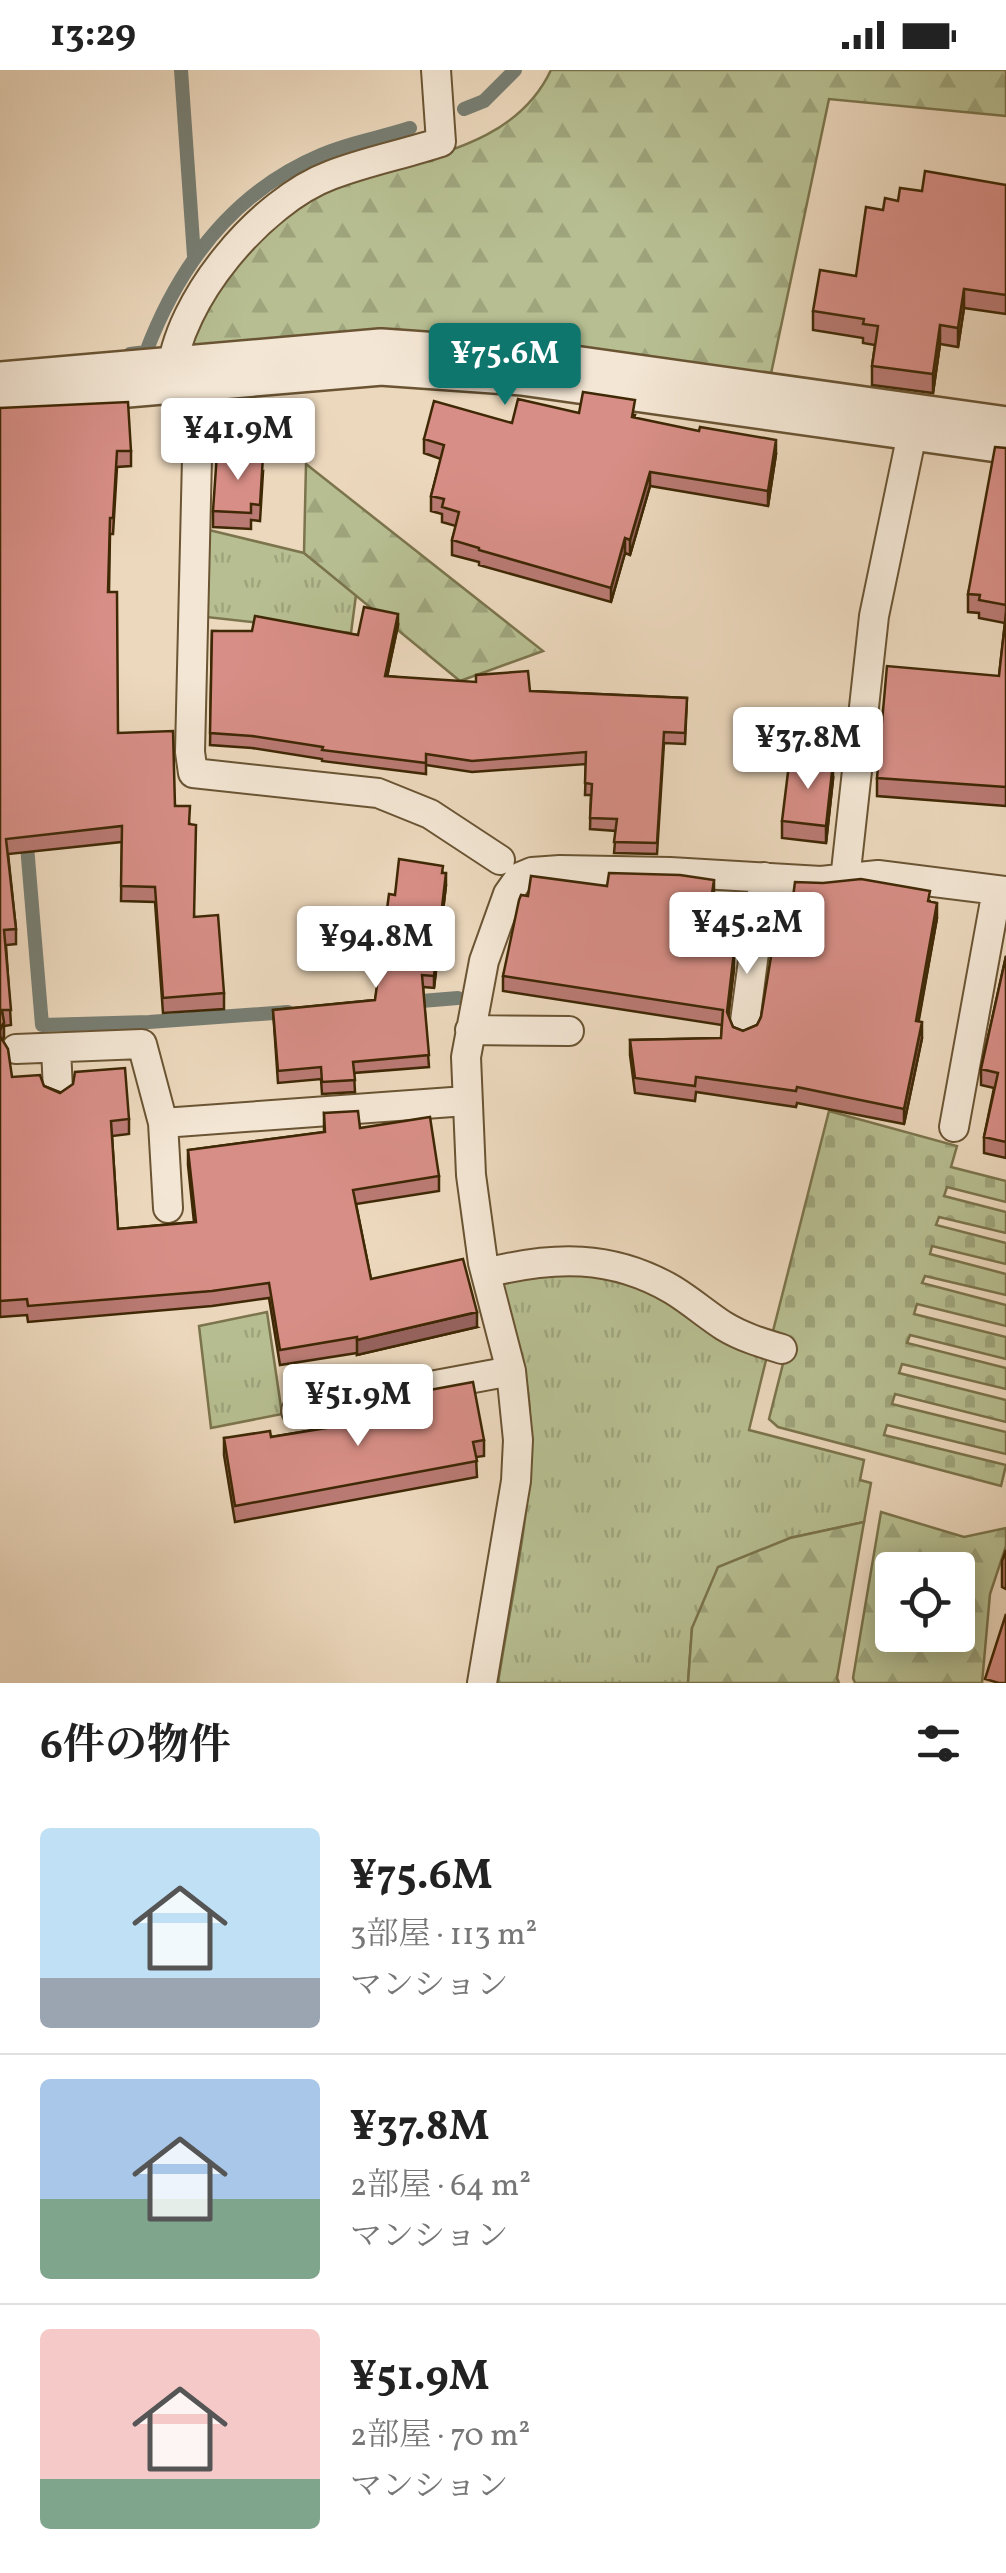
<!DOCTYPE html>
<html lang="ja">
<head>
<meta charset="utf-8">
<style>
	body { margin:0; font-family:Vollkorn,"Noto Serif JP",serif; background:#f6f6f6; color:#222; height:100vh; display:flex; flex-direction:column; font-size:38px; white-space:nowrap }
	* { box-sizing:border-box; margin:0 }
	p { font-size:32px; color:#767676 }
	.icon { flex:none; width:55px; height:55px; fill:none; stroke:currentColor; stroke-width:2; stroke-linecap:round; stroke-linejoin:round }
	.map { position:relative; height:1613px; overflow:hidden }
	.panel { display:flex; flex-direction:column; background:#fff; flex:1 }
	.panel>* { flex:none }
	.buttons { position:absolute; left:875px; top:1482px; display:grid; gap:20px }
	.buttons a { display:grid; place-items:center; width:100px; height:100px; border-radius:10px; background:#fff; box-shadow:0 5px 25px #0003; font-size:50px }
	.price { position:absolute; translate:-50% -85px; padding:0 22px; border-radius:10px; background:#fff; color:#222; font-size:32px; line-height:65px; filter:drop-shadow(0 2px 5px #0008) }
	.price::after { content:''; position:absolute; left:50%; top:60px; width:30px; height:22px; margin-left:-15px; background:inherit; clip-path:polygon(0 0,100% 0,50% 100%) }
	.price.active { background:#0f766e; color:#fff }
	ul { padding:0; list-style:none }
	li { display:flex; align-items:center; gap:30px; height:250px; padding:0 40px }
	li+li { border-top:2px solid #e0e0e0 }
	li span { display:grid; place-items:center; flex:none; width:280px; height:200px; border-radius:10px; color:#555 }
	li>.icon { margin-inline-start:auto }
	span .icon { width:120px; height:120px; fill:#fffc; stroke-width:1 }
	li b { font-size:42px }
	h2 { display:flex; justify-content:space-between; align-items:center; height:120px; padding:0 40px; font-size:42px }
	.status { display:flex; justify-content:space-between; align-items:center; height:70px; padding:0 50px; background:#fff; direction:ltr }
	.status svg { height:28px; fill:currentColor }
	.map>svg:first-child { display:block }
</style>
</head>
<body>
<div class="status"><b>13:29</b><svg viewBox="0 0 49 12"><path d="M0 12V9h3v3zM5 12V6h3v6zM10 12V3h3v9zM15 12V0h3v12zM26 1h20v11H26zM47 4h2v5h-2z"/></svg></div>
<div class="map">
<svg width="1006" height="1613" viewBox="0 0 1006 1613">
	<defs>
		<pattern id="grass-tufts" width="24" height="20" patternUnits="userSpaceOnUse" patternTransform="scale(2.5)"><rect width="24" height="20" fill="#b7bf92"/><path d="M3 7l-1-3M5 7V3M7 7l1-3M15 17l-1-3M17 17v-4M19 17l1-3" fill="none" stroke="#9ea47c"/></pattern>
		<pattern id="forest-firs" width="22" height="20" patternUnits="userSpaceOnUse" patternTransform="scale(2.5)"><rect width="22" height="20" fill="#b7bf92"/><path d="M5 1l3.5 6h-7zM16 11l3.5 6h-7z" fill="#9ea47c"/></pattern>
		<pattern id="cemetery-stones" width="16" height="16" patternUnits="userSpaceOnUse" patternTransform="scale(2.5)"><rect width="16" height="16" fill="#b7bf92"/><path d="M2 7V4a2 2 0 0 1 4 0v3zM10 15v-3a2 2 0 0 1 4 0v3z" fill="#9ea47c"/></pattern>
	</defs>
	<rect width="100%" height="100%" fill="#ecd8bd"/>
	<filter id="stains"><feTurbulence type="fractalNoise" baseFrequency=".002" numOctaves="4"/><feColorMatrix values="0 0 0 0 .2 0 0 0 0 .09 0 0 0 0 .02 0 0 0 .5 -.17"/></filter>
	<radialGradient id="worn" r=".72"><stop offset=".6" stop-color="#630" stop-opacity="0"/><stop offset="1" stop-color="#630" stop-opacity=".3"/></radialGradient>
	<path fill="url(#grass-tufts)" stroke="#7b744c" stroke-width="2.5" d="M209 460 304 483 356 525 351 563 206 547Z
		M571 1202 623 1211 659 1226 721 1270 767 1286 749 1360 864 1390 860 1410 871 1413 864 1452 790 1468 692 1558 688 1613H498C512 1521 537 1424 529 1331 525 1291 510 1250 501 1211Z
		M267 1242 282 1344 211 1358 199 1256Z"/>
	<path fill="url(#forest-firs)" stroke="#7b744c" stroke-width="2.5" fill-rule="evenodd" d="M551 0H1006V46L829 29 768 318 204 287 187 275C212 214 274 141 336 116 411 86 512 83 551 0Z
		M306 394 543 581 460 611 304 483Z
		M881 1442 964 1467 1006 1458V1476L990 1524 982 1613H855L853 1608ZM892 1500H958V1565H892Z
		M864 1452 837 1608 839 1613H688L692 1558 718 1497 790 1468Z"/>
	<path fill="url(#cemetery-stones)" stroke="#7b744c" stroke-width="2.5" d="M829 1041 957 1076 951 1097 1006 1111V1132L947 1117 944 1126 1006 1142V1163L939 1147 936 1155 1006 1173V1194L932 1176 930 1184 1006 1204V1225L925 1206 922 1213 1006 1235V1256L917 1234 914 1244 1006 1267V1289L910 1265 907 1273 1006 1298V1319L902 1294 899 1303 1006 1330V1352L895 1324 892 1334 1006 1362V1384L887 1355 884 1365 1006 1395 1001 1416 778 1357 769 1349 789 1270 772 1265Z"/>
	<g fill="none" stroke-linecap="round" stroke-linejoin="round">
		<path stroke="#777e73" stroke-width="14" d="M181 0 194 186
			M464 39 484 31 515 0
			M130 284 146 282C179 195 233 122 321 85 350 72 380 68 410 58
			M26 764 42 955 149 952 288 942
			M409 932 458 928"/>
		<defs>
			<path id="lane" d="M199 304 190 682 193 703 378 723 430 744 500 790
				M171 306C177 230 261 131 331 105 367 91 405 84 441 72L436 0
				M845 810 874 546 914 354
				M744 959 764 807
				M470 960 569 961
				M56 978 58 1021
				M16 979 142 974 163 1053 168 1138
				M163 1053 466 1031
				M954 1057 997 820
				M486 1203C553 1186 612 1184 673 1220 691 1231 707 1245 724 1256 742 1267 762 1273 782 1279
				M296 1341 511 1301
				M482 1613 516 1411 518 1370 511 1301 483 1193 471 1105 466 987 484 891 508 824 520 807 532 802 560 800 670 802 821 811 878 805 1006 821"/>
			<path id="street" d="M0 320 381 287 523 297 1006 365"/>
		</defs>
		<use href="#lane" stroke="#6a5433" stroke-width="32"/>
		<use href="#street" stroke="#6a5433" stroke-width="60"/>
		<use href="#lane" stroke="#f3e6d4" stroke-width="28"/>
		<use href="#street" stroke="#f3e6d4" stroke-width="55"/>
	</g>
	<path fill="#b97a73" stroke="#3f2805" stroke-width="2.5" d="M1006 115V244L964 238 958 277 940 274 933 323 872 315V296L875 275 863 273V268L813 260V241L856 206 883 140 898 131 922 121Z
		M0 338 131 381V396L117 397 113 464H110L109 522 118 663 190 754 194 847 224 923V939L163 943 155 832 121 831 122 772 8 784 16 859V874L6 875 11 955 4 956 2 970 12 1007 44 1016 129 1049V1064L112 1066 118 1159 194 1152 188 1095V1080L324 1062V1043L360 1058 439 1106V1121L356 1134 371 1209 477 1257 357 1285V1283L280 1295 269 1228 212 1236 28 1252 27 1245 0 1247Z
		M579 343 635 345 634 348 776 384 768 436 650 416 630 485 625 483 611 532 479 495V492L452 485V470L456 456 442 452V444L431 441V426L441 389 424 383V369L512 353Z
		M1006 378V736L877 726V708L999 606 1005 553 979 548V543L968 542V524Z
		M263 402 260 451 251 450V459L213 457V441Z
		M398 555 387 606 530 621 687 628 685 674 664 673 657 784 614 783 616 761 590 759 591 725H585L586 694 472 702 426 695V704L322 691V689L252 678 210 675 212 561 358 565Z
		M833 709 826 773 782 768V751Z
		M443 803 446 815 434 918 423 917 429 997 354 1003 355 1022 322 1024 321 1009 278 1013 273 940 375 930 395 825Z
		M607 816 714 825 706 879 734 898 728 946 733 957 743 961 757 955 761 947 793 827 930 831 937 848 918 952 922 968 904 1054 797 1033 796 1037 696 1022 695 1031 635 1023 630 985V970L721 968 722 955 503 921V906L528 826Z
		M1006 886V1088L984 1083V1067L994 1018 981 1015V999Z
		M424 1321 484 1370V1386L476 1387 477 1407 235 1452 224 1385V1368L271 1367 361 1352V1345L424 1334Z
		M1006 1480V1519L1002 1517V1491Z"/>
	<path fill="#96635e" stroke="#3f2805" stroke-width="2.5" d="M964 219V238L958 277V258Z
		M940 255V274L933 323V304Z
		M776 370V384L768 436V421Z
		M650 402V416L630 485V470Z
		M625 468V483L611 532V518Z
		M398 544V555L385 617V606Z
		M833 693V709L826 773V756Z
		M446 803V815L434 918V906Z
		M714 810V825L704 894V879Z
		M937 833V848L916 966V951Z
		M734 882V898L727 958V942Z
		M4 952V967L0 976V960Z
		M922 952V968L904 1054V1039Z
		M477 1242V1257L357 1285V1270Z"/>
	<path fill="#d78e86" stroke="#3f2805" stroke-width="2.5" d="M925 101 1006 115V225L964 219 958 258 940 255 933 304 872 296 878 256 863 254 864 249 813 241 820 200 856 206 866 137 883 140 885 128 898 131 900 118 922 121Z
		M583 322 635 330 632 347 699 361 700 357 776 370 768 421 650 402 630 470 625 468 611 518 479 480V478L452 470 459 442 442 437 444 429 431 426 444 375 424 369 434 331 512 353 518 329 579 343Z
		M128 332 131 381H117L113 448H110L108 522H117L118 663 173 661 175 736H190L189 754 196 755 194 847 218 845 224 923 163 928 155 817 121 816 122 756 6 769 16 859 4 860 11 940H2L4 952 0 960V338Z
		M995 377 1006 378V535L979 530 980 525 968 524Z
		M217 383 263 386 260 435 251 434V443L213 441Z
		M364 537 398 544 385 606 476 612V605L528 601 530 621 687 628 685 663 664 662 657 773 614 772 617 749 590 748 592 714 585 713 586 682 472 691 426 684V693L322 680 323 677 252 666 210 663 212 561H252L255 546 358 565Z
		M1006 543V717L877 708 887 596 999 606Z
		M798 688 833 693 826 756 782 751 789 694 798 695Z
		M399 789 443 796 442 803H446L434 906 422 905 429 985 353 992 355 1010 322 1012 321 997 278 1001 273 940 375 930 389 824 395 825Z
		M609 803 680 805 714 810 704 879 734 882 727 942 733 957 743 961 757 955 761 947 781 826 793 827 795 812 823 813 861 809 930 821 928 831 937 833 916 951 922 952 904 1039 797 1017 796 1021 696 1007 695 1016 635 1008 630 970 721 968 723 940 503 906 519 830 521 825 528 826 531 806 607 816Z
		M1006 886V1072L984 1067 998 1003 981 999Z
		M0 966 8 979 12 1007 40 1005 44 1016 60 1023 73 1014 75 1002 125 998 129 1049 111 1051 118 1159 196 1152 188 1080 325 1062 324 1043 358 1041 360 1058 430 1047 439 1106 353 1120 371 1209 463 1189 477 1242 357 1270V1267L280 1280 269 1213 212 1221 28 1236 27 1229 0 1231Z
		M473 1312 484 1370 473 1372 477 1391 235 1436 224 1368 270 1361 271 1367 363 1352 361 1345 426 1334 424 1321Z
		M1006 1544V1613H999L985 1609Z"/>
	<rect width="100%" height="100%" filter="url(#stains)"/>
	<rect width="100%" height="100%" fill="url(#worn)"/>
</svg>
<div class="buttons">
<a><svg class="icon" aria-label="locate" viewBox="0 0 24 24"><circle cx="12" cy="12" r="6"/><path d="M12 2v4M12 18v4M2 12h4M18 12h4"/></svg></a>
</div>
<b class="price active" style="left:505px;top:338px">¥75.6M</b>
<b class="price" style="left:238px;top:413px">¥41.9M</b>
<b class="price" style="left:808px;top:722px">¥37.8M</b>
<b class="price" style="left:747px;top:907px">¥45.2M</b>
<b class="price" style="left:376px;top:921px">¥94.8M</b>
<b class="price" style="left:358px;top:1379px">¥51.9M</b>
</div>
<section class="panel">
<h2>6件の物件<svg class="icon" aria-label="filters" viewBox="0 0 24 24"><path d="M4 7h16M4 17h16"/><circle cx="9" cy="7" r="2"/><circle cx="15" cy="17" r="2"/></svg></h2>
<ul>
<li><span style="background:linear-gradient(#bfe0f5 75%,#9aa5b1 0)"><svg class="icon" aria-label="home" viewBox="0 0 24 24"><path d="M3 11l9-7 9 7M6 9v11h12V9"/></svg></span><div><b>¥75.6M</b><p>3部屋 · 113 m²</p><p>マンション</p></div></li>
<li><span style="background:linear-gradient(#a9c7e8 60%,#7fa58c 0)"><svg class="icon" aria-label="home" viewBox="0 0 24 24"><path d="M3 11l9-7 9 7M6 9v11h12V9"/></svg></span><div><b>¥37.8M</b><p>2部屋 · 64 m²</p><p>マンション</p></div></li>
<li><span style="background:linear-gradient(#f6c9c9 75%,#7fa58c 0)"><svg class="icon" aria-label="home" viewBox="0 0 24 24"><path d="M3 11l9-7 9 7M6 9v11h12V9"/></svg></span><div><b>¥51.9M</b><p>2部屋 · 70 m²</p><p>マンション</p></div></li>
</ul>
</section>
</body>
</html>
